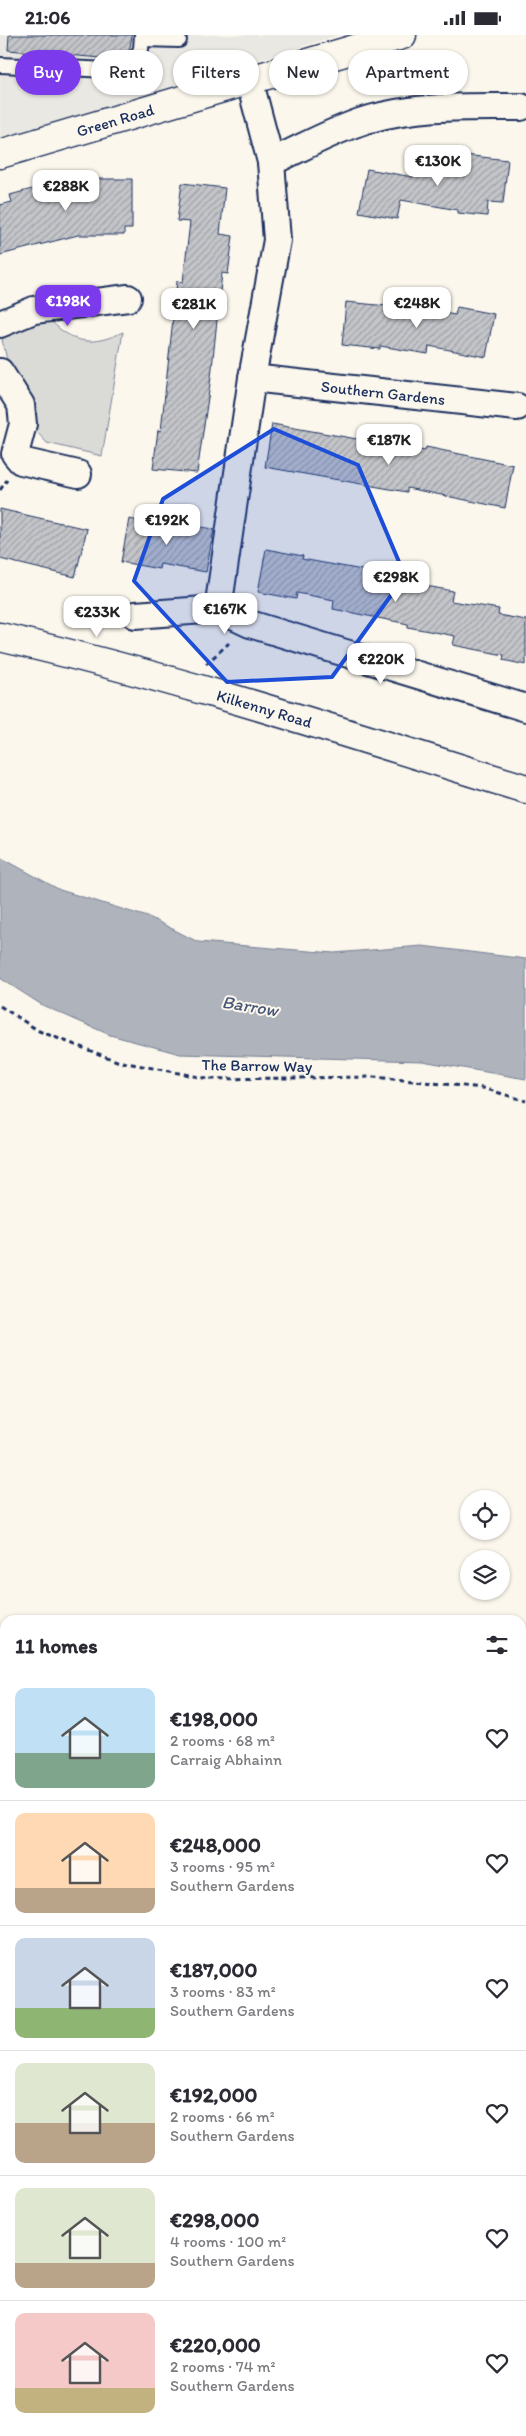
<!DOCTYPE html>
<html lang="en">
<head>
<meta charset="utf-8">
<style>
	body { margin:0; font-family:Itim,sans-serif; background:#f7f7f7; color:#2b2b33; height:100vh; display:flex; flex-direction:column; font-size:19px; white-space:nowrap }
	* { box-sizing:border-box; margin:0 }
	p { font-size:16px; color:#7c7c81 }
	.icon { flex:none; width:28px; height:28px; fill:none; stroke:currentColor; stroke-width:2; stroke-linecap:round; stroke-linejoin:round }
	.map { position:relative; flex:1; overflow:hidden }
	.panel { position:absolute; left:0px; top:1580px; width:526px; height:821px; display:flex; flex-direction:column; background:#fff; border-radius:15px 15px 0 0; box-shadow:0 1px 4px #0004 }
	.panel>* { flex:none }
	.top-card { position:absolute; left:15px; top:15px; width:496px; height:45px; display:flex; gap:10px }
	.controls { position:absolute; left:460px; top:1455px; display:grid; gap:10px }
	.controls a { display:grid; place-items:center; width:50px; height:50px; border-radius:50%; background:#fff; box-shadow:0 1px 4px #0004; font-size:25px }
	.price { position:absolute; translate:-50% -42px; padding:0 11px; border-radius:10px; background:#fff; color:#222; font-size:16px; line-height:32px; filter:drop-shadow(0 1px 2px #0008) }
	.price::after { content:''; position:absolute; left:50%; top:30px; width:15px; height:11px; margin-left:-8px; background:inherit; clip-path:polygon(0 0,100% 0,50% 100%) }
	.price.current { background:#7c3aed; color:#fff }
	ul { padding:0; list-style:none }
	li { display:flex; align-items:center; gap:15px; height:125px; padding:0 15px }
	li+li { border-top:1px solid #e1e1e2 }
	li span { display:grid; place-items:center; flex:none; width:140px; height:100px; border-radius:10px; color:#555 }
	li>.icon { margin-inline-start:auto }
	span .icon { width:60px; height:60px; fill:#fffc; stroke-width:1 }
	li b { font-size:21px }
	h2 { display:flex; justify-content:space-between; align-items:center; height:60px; padding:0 15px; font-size:21px }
	.chip { padding:0 18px; border-radius:22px; background:#fff; box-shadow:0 1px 4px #0004; font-size:18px; line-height:45px }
	.chip.current { background:#7c3aed; color:#fff }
	.status { display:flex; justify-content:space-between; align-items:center; height:35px; padding:0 25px; background:#fff; direction:ltr }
	.status svg { height:14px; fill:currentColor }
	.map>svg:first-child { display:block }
</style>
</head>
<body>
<div class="status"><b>21:06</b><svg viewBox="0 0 49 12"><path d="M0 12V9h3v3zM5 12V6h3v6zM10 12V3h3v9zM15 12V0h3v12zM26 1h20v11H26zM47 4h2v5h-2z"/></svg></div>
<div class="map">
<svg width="526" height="2401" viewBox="0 0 526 2401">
	<defs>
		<pattern id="building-hatch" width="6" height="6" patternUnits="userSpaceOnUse" patternTransform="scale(1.25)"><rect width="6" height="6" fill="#c3c5c9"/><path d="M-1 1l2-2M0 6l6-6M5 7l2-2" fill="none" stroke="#9ea0a6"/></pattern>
	</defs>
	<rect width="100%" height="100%" fill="#fbf7ec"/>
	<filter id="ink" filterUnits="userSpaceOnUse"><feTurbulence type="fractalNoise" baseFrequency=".02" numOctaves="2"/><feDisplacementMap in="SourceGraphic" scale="10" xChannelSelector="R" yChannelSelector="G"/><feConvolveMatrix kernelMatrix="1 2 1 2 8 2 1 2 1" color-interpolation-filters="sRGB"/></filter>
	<g filter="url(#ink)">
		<path fill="#eae8e2" d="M0 0H339L0 106Z"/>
		<path fill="#dadad7" stroke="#7a849a" d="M51 286C75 310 93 311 123 297L102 421 47 408 35 395 32 366 26 352 8 328 2 305C13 290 35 289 51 286Z"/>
		<path fill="#afb3bb" stroke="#747e96" d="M0 822 60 855 151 883 198 907 334 918 422 911 526 924V1044L422 1026 180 1019 110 1000 42 970 0 943Z"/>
		<path fill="url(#building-hatch)" stroke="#1b2f5e" d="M9 0H132L129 18 113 24 8 15Z
			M464 120 508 125 503 168 488 167 487 181 458 178V175L401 165 397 184 359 177 367 134 413 142 416 123 463 132Z
			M69 144H132V194H124V200H78L0 220V170L12 167 10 160Z
			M182 148 225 153 220 199 233 201 228 239 222 238 211 342 197 438 153 434 158 395 161 396 177 246 183 247 190 187 177 186Z
			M346 267 398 272V270L455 280 457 272 494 279 486 322 429 311 428 319 380 311V314L342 310Z
			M272 389 425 416 426 412 513 430 505 473 407 453V457L265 432Z
			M0 474 87 494 75 542 0 524Z
			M129 484 175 493 176 488 214 494 206 537 160 529 159 534 121 527Z
			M266 514 303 521 302 524 357 534 406 544 405 547 453 556 451 566 499 574 498 580 526 585V630L503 625 504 620 453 610 455 601 408 592V589L333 574 334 565 297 558 296 564 258 557Z"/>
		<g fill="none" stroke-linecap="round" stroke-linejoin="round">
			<defs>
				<path id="service" d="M142 4 179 5
					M0 30 109 35 135 25 141 14 142 0"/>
				<g id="minor">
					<path d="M271 127C302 113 333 95 366 85 415 70 469 72 521 72"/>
					<path d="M0 289 34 275 128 263"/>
					<path d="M0 337 21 370 23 389 15 419 21 426 78 439"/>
					<path id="s1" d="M252 343 517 372"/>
					<path d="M218 574 250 589 526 673"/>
					<path d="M135 580 218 574 252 343 277 205 271 127 249 44"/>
					<path d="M0 1614 5 1613"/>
					<path d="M521 1683 526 1685"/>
					<path d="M0 2004 5 2006"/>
				</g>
				<g id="tertiary">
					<path id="s2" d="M0 119 402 0"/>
				</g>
				<g id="secondary">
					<path id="s3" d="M0 602C178 643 352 700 526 754"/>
				</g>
			</defs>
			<use href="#service" stroke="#1b2f5e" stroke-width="18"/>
			<use href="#minor" stroke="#1b2f5e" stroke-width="30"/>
			<use href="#tertiary" stroke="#1b2f5e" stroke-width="31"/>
			<use href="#secondary" stroke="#1b2f5e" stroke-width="31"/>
			<path stroke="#1b2f5e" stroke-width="3" stroke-dasharray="5 4" stroke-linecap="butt" d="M0 455 7 445
				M206 629 229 608
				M0 971 39 996 117 1026 209 1044 374 1042 483 1053 526 1066"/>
			<use href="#service" stroke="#fbf7ec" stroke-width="14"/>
			<use href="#minor" stroke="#fbf7ec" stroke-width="26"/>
			<use href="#tertiary" stroke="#fbf7ec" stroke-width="28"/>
			<use href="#secondary" stroke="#fbf7ec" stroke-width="28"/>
		</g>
	</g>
	<path fill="#1d4ed8" fill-opacity="0.2" stroke="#1d4ed8" stroke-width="4" stroke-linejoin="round" d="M274 394 358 430 405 541 332 642 227 647 134 546 163 464Z"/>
	<g text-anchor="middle" stroke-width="4" stroke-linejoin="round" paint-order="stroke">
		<g font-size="16" fill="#1b2f5e" stroke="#fbf7ec">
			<text dy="6" stroke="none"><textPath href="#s2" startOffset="120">Green Road</textPath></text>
			<text dy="6" stroke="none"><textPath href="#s1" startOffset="132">Southern Gardens</textPath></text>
			<text dy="6" stroke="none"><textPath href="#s3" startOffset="274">Kilkenny Road</textPath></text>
			<text transform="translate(257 1030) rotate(1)" y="6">The Barrow Way</text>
		</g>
		<g font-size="18" font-style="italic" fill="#47577a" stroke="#fbf7ec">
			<text transform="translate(250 971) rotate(9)" y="6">Barrow</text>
		</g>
	</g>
</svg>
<div class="controls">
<a><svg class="icon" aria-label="locate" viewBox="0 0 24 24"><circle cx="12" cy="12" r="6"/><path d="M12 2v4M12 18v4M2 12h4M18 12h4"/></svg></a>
<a><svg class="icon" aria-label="layers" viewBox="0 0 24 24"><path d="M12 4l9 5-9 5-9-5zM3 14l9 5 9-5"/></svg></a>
</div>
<b class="price" style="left:438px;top:152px">€130K</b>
<b class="price" style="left:66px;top:177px">€288K</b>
<b class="price current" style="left:68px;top:292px">€198K</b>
<b class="price" style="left:417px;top:294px">€248K</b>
<b class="price" style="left:194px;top:295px">€281K</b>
<b class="price" style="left:389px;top:431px">€187K</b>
<b class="price" style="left:167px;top:511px">€192K</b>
<b class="price" style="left:396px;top:568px">€298K</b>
<b class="price" style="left:225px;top:600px">€167K</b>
<b class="price" style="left:97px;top:603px">€233K</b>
<b class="price" style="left:381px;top:650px">€220K</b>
<div class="top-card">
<a class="chip current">Buy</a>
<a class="chip">Rent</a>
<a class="chip">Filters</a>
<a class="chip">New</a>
<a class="chip">Apartment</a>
</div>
<section class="panel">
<h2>11 homes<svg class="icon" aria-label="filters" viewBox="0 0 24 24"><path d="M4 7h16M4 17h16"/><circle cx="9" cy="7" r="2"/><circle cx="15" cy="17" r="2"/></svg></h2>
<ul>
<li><span style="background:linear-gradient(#bfe0f5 65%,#7fa58c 0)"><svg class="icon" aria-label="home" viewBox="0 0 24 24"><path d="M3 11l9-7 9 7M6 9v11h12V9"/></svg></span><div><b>€198,000</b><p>2 rooms · 68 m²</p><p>Carraig Abhainn</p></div><svg class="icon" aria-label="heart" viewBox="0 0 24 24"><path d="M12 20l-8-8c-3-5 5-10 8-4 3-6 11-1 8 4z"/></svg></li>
<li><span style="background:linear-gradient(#ffd9b3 75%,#b9a48a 0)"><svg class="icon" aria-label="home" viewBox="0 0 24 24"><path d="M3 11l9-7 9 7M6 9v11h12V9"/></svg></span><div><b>€248,000</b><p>3 rooms · 95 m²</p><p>Southern Gardens</p></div><svg class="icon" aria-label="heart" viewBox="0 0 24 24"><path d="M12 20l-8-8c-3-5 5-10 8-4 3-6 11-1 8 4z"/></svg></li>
<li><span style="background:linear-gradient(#c9d6e8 70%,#8fb573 0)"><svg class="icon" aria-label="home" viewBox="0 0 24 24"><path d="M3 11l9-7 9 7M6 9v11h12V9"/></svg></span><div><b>€187,000</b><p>3 rooms · 83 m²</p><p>Southern Gardens</p></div><svg class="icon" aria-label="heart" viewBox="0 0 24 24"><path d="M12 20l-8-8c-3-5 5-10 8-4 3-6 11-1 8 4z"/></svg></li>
<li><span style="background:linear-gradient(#dfe7d0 60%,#b9a48a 0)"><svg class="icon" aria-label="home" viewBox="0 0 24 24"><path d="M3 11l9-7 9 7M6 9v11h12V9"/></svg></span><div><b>€192,000</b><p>2 rooms · 66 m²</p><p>Southern Gardens</p></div><svg class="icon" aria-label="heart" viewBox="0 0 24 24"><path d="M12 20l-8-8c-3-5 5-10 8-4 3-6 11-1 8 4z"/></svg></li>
<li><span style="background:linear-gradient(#dfe7d0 75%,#b9a48a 0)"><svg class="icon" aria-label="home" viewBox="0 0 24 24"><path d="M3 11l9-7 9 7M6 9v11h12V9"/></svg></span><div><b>€298,000</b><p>4 rooms · 100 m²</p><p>Southern Gardens</p></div><svg class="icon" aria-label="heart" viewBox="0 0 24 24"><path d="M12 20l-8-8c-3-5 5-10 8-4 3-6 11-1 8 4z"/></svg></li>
<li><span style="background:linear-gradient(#f6c9c9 75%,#c2b280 0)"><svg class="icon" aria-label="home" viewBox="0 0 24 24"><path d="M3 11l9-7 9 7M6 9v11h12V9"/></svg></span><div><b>€220,000</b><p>2 rooms · 74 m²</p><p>Southern Gardens</p></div><svg class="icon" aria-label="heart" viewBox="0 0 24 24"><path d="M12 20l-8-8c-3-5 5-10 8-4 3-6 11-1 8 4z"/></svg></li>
</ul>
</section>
</div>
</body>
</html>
